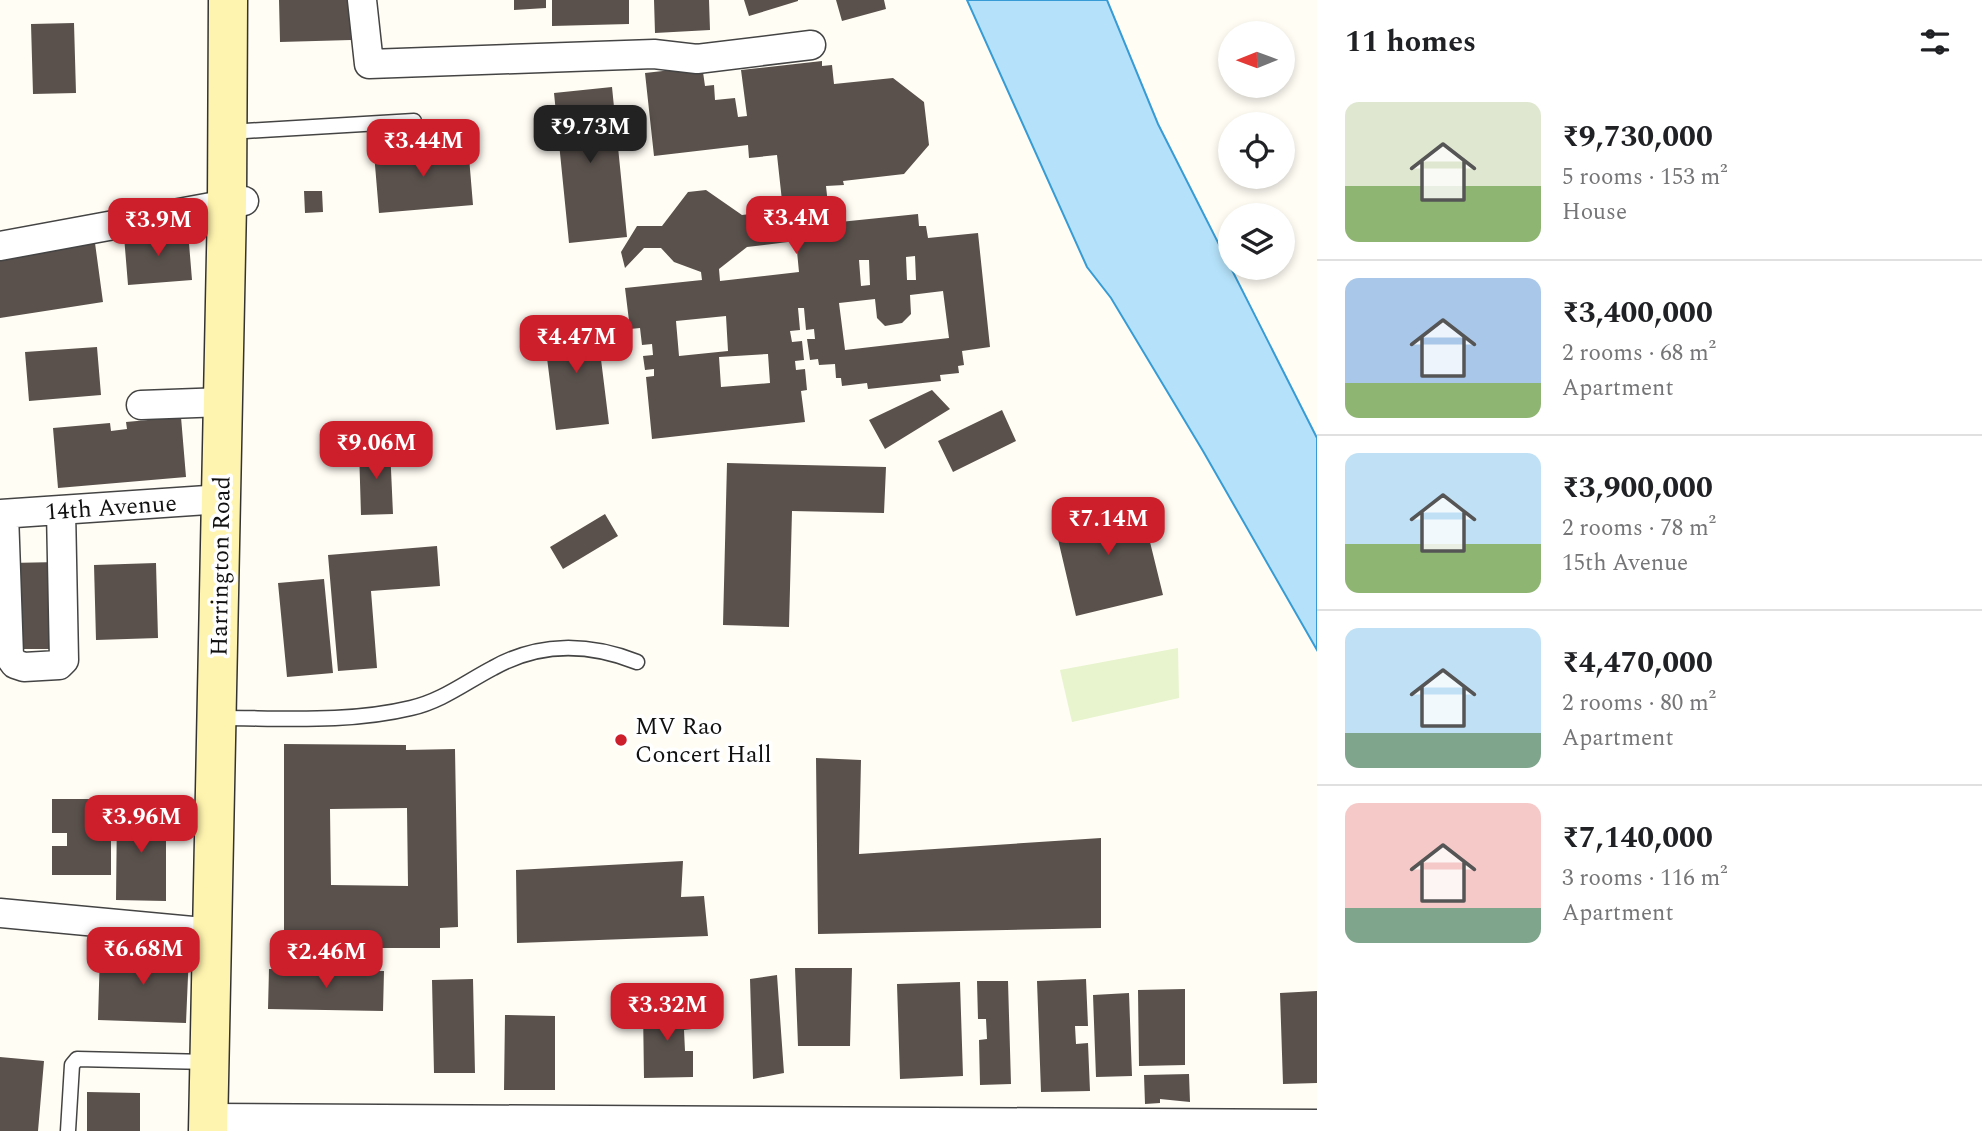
<!DOCTYPE html>
<html lang="en">
<head>
<meta charset="utf-8">
<style>
	body { margin:0; font-family:Spectral,serif; background:#f2f2f2; color:#202124; height:100vh; display:flex; flex-direction:column; font-size:26px; white-space:nowrap }
	* { box-sizing:border-box; margin:0 }
	p { font-size:23px; color:#757577 }
	.icon { flex:none; width:38px; height:38px; fill:none; stroke:currentColor; stroke-width:2; stroke-linecap:round; stroke-linejoin:round }
	.map { position:relative; flex:1; overflow:hidden }
	.side { display:flex; flex-direction:column; background:#fff; width:665px }
	.side>* { flex:none }
	.needle { width:46px; rotate:269deg }
	.controls { position:absolute; left:1218px; top:21px; display:grid; gap:14px }
	.controls a { display:grid; place-items:center; width:77px; height:77px; border-radius:50%; background:#fff; box-shadow:0 4px 10px #0003; font-size:35px }
	.price { position:absolute; translate:-50% -60px; padding:0 16px; border-radius:14px; background:#cc1e2b; color:#fff; font-size:23px; line-height:46px; filter:drop-shadow(0 2px 4px #0008) }
	.price::after { content:''; position:absolute; left:50%; top:42px; width:21px; height:16px; margin-left:-10px; background:inherit; clip-path:polygon(0 0,100% 0,50% 100%) }
	.price.current { background:#222; color:#fff }
	ul { padding:0; list-style:none }
	li { display:flex; align-items:center; gap:21px; height:175px; padding:0 28px }
	li+li { border-top:2px solid #e0e0e0 }
	li span { display:grid; place-items:center; flex:none; width:196px; height:140px; border-radius:14px; color:#555 }
	li>.icon { margin-inline-start:auto }
	span .icon { width:84px; height:84px; fill:#fffc; stroke-width:1 }
	li b { font-size:30px }
	h2 { display:flex; justify-content:space-between; align-items:center; height:84px; padding:0 28px; font-size:30px }
	main { display:flex; flex:1; min-height:0 }
	.map>svg:first-child { display:block }
</style>
</head>
<body>
<main>
<div class="map">
<svg width="1317" height="1131" viewBox="0 0 1317 1131">
	<rect width="100%" height="100%" fill="#fffdf4"/>
	<path fill="#e7f4cd" d="M1178 648 1179 698 1072 722 1060 670Z"/>
	<path fill="#b5e2fa" stroke="#379bd6" stroke-width="2" d="M967 0H1107L1158 124 1317 438V650L1203 451 1111 298 1087 267Z"/>
	<path fill="#5a514c" fill-rule="evenodd" d="M279 0H350L351 40 280 42Z
		M514 0H546V8L514 10Z
		M552 0H629V24L552 26Z
		M654 0H709L710 30 655 33Z
		M744 0H798V1L749 16Z
		M836 0H884L886 9 842 21Z
		M74 23 76 93 33 94 31 24Z
		M822 61V66L832 65 834 84 893 78 924 102 929 145 904 174 843 181 844 185 826 186 830 223 918 214 919 226H926L928 238 978 233 990 347 962 351 964 365 958 366 959 373 940 375 941 381 868 389 867 383 842 386 841 378H836L835 364 819 365 818 359 810 360 807 339H815L814 329 806 330 804 308H798L800 330 790 331 792 342 802 341 804 360 795 361 796 370 805 369 807 390 801 391 805 422 652 439 646 377 654 376V369L645 370 643 356 653 355 652 344 642 345 640 328 630 329 625 288 702 280 701 272 674 262 661 248H644L625 268 621 252 637 226H662L688 192 706 190 742 215 783 210 777 155 749 158 748 145 654 156 645 73 698 67 703 72 705 86 714 85 715 100 735 98 738 117 747 116 741 70ZM796 241 799 272 720 281 719 269 747 247ZM915 256 916 280H907L906 257ZM859 260H869L870 285 861 286ZM943 291 949 338 845 350 839 303 875 299 877 318 885 326 902 323 911 314 910 295ZM726 316 728 351 679 356 676 321ZM768 354 770 383 721 387 719 357Z
		M612 87 627 237 569 243 554 93Z
		M468 145 473 205 379 213 374 153Z
		M304 191H322L323 212 305 213Z
		M188 231 192 280 128 285 124 236Z
		M95 243 103 302 0 318V258Z
		M596 319 609 424 556 430 543 326Z
		M97 347 101 395 29 401 25 352Z
		M932 390 950 409 885 449 869 420Z
		M1002 410 1016 441 953 472 938 441Z
		M181 417 186 477 58 488 53 428 110 423 111 431 127 429 126 422Z
		M390 447 393 514 361 515 359 449Z
		M727 463 886 467 884 513 792 511 789 627 723 625Z
		M1139 497 1163 595 1076 616 1053 518Z
		M605 514 618 536 563 569 550 547Z
		M437 546 440 586 371 591 377 668 338 671 328 555Z
		M59 562 61 649H11L9 563Z
		M156 563 158 638 96 640 94 565Z
		M324 579 333 673 287 677 278 583Z
		M284 744 406 745V750L455 749 458 927 440 928V948H284ZM407 808 408 886 331 885 330 809Z
		M816 758 861 760 859 854 1101 838V928L818 934Z
		M52 799H111V875H52V846H67V833H52Z
		M117 810H166V901L116 900Z
		M683 861 681 897 704 896 708 936 517 943 516 870Z
		M100 951 189 953 186 1023 98 1020Z
		M795 968H852L850 1046H798Z
		M269 969 384 971 383 1011 268 1009Z
		M777 975 784 1073 753 1079 750 979Z
		M473 979 475 1073H434L432 980Z
		M1086 979 1088 1026H1075L1076 1044 1088 1043 1090 1091 1041 1092 1037 981Z
		M977 981H1008L1011 1084 980 1085 979 1040 987 1039 986 1019H978Z
		M960 982 963 1076 900 1079 897 984Z
		M1185 989V1065L1139 1066 1138 990Z
		M1317 991V1083L1283 1084 1280 993Z
		M1129 993 1132 1076 1096 1077 1093 995Z
		M692 1007V1029L684 1030 685 1051H693V1077L644 1078 643 1008Z
		M505 1015 555 1016V1090H504Z
		M0 1057 44 1061 38 1131H0Z
		M1189 1074 1190 1102 1160 1099V1103L1145 1104 1144 1075Z
		M87 1092 140 1093V1131H87Z"/>
	<g fill="none" stroke-linecap="round" stroke-linejoin="round">
		<defs>
			<path id="lane" d="M245 131 414 121
				M219 718C283 718 349 723 411 708 442 701 466 682 493 668 539 642 589 643 637 662
				M68 1131 72 1065 77 1059 208 1062"/>
			<path id="street" d="M362 0 369 64 654 54 697 59 811 45
				M0 246 244 201
				M141 405 224 402
				M0 514 222 499
				M4 514 9 656 15 664 24 667 59 665 64 660 61 510
				M0 913 214 933
				M208 1118 1317 1124"/>
			<path id="secondary" d="M208 1131 227 204 228 0"/>
		</defs>
		<use href="#lane" stroke="#444" stroke-width="17"/>
		<use href="#street" stroke="#444" stroke-width="31"/>
		<use href="#secondary" stroke="#333" stroke-width="41"/>
		<use href="#lane" stroke="#fff" stroke-width="14"/>
		<use href="#street" stroke="#fff" stroke-width="28"/>
		<use href="#secondary" stroke="#fff4af" stroke-width="38"/>
	</g>
	<circle fill="#cc1e2b" stroke="#fff" stroke-width="2.5" cx="621" cy="740" r="7"/>
	<g text-anchor="middle" stroke-width="7" stroke-linejoin="round" paint-order="stroke">
		<g font-size="24" fill="#111" stroke="#fff">
			<text transform="translate(111 507) rotate(-4)" y="8">14th Avenue</text>
			<text transform="translate(220 566) rotate(-89)" y="8">Harrington Road</text>
		</g>
		<g font-size="24" fill="#111" stroke="#fff" text-anchor="start">
			<text x="635" y="734">MV Rao<tspan x="635" dy="28">Concert Hall</tspan></text>
		</g>
	</g>
</svg>
<div class="controls">
<a><svg class="needle" viewBox="-14 -14 28 28"><path d="M0-13l5 13h-10z" fill="#e53935"/><path d="M0 13l5-13h-10z" fill="#757577"/></svg></a>
<a><svg class="icon" aria-label="locate" viewBox="0 0 24 24"><circle cx="12" cy="12" r="6"/><path d="M12 2v4M12 18v4M2 12h4M18 12h4"/></svg></a>
<a><svg class="icon" aria-label="layers" viewBox="0 0 24 24"><path d="M12 4l9 5-9 5-9-5zM3 14l9 5 9-5"/></svg></a>
</div>
<b class="price current" style="left:590px;top:165px">₹9.73M</b>
<b class="price" style="left:423px;top:179px">₹3.44M</b>
<b class="price" style="left:796px;top:256px">₹3.4M</b>
<b class="price" style="left:158px;top:258px">₹3.9M</b>
<b class="price" style="left:576px;top:375px">₹4.47M</b>
<b class="price" style="left:376px;top:481px">₹9.06M</b>
<b class="price" style="left:1108px;top:557px">₹7.14M</b>
<b class="price" style="left:141px;top:855px">₹3.96M</b>
<b class="price" style="left:143px;top:987px">₹6.68M</b>
<b class="price" style="left:326px;top:990px">₹2.46M</b>
<b class="price" style="left:667px;top:1043px">₹3.32M</b>
</div>
<section class="side">
<h2>11 homes<svg class="icon" aria-label="filters" viewBox="0 0 24 24"><path d="M4 7h16M4 17h16"/><circle cx="9" cy="7" r="2"/><circle cx="15" cy="17" r="2"/></svg></h2>
<ul>
<li><span style="background:linear-gradient(#dfe7d0 60%,#8fb573 0)"><svg class="icon" aria-label="home" viewBox="0 0 24 24"><path d="M3 11l9-7 9 7M6 9v11h12V9"/></svg></span><div><b>₹9,730,000</b><p>5 rooms · 153 m²</p><p>House</p></div></li>
<li><span style="background:linear-gradient(#a9c7e8 75%,#8fb573 0)"><svg class="icon" aria-label="home" viewBox="0 0 24 24"><path d="M3 11l9-7 9 7M6 9v11h12V9"/></svg></span><div><b>₹3,400,000</b><p>2 rooms · 68 m²</p><p>Apartment</p></div></li>
<li><span style="background:linear-gradient(#bfe0f5 65%,#8fb573 0)"><svg class="icon" aria-label="home" viewBox="0 0 24 24"><path d="M3 11l9-7 9 7M6 9v11h12V9"/></svg></span><div><b>₹3,900,000</b><p>2 rooms · 78 m²</p><p>15th Avenue</p></div></li>
<li><span style="background:linear-gradient(#bfe0f5 75%,#7fa58c 0)"><svg class="icon" aria-label="home" viewBox="0 0 24 24"><path d="M3 11l9-7 9 7M6 9v11h12V9"/></svg></span><div><b>₹4,470,000</b><p>2 rooms · 80 m²</p><p>Apartment</p></div></li>
<li><span style="background:linear-gradient(#f6c9c9 75%,#7fa58c 0)"><svg class="icon" aria-label="home" viewBox="0 0 24 24"><path d="M3 11l9-7 9 7M6 9v11h12V9"/></svg></span><div><b>₹7,140,000</b><p>3 rooms · 116 m²</p><p>Apartment</p></div></li>
</ul>
</section>
</main>
</body>
</html>
